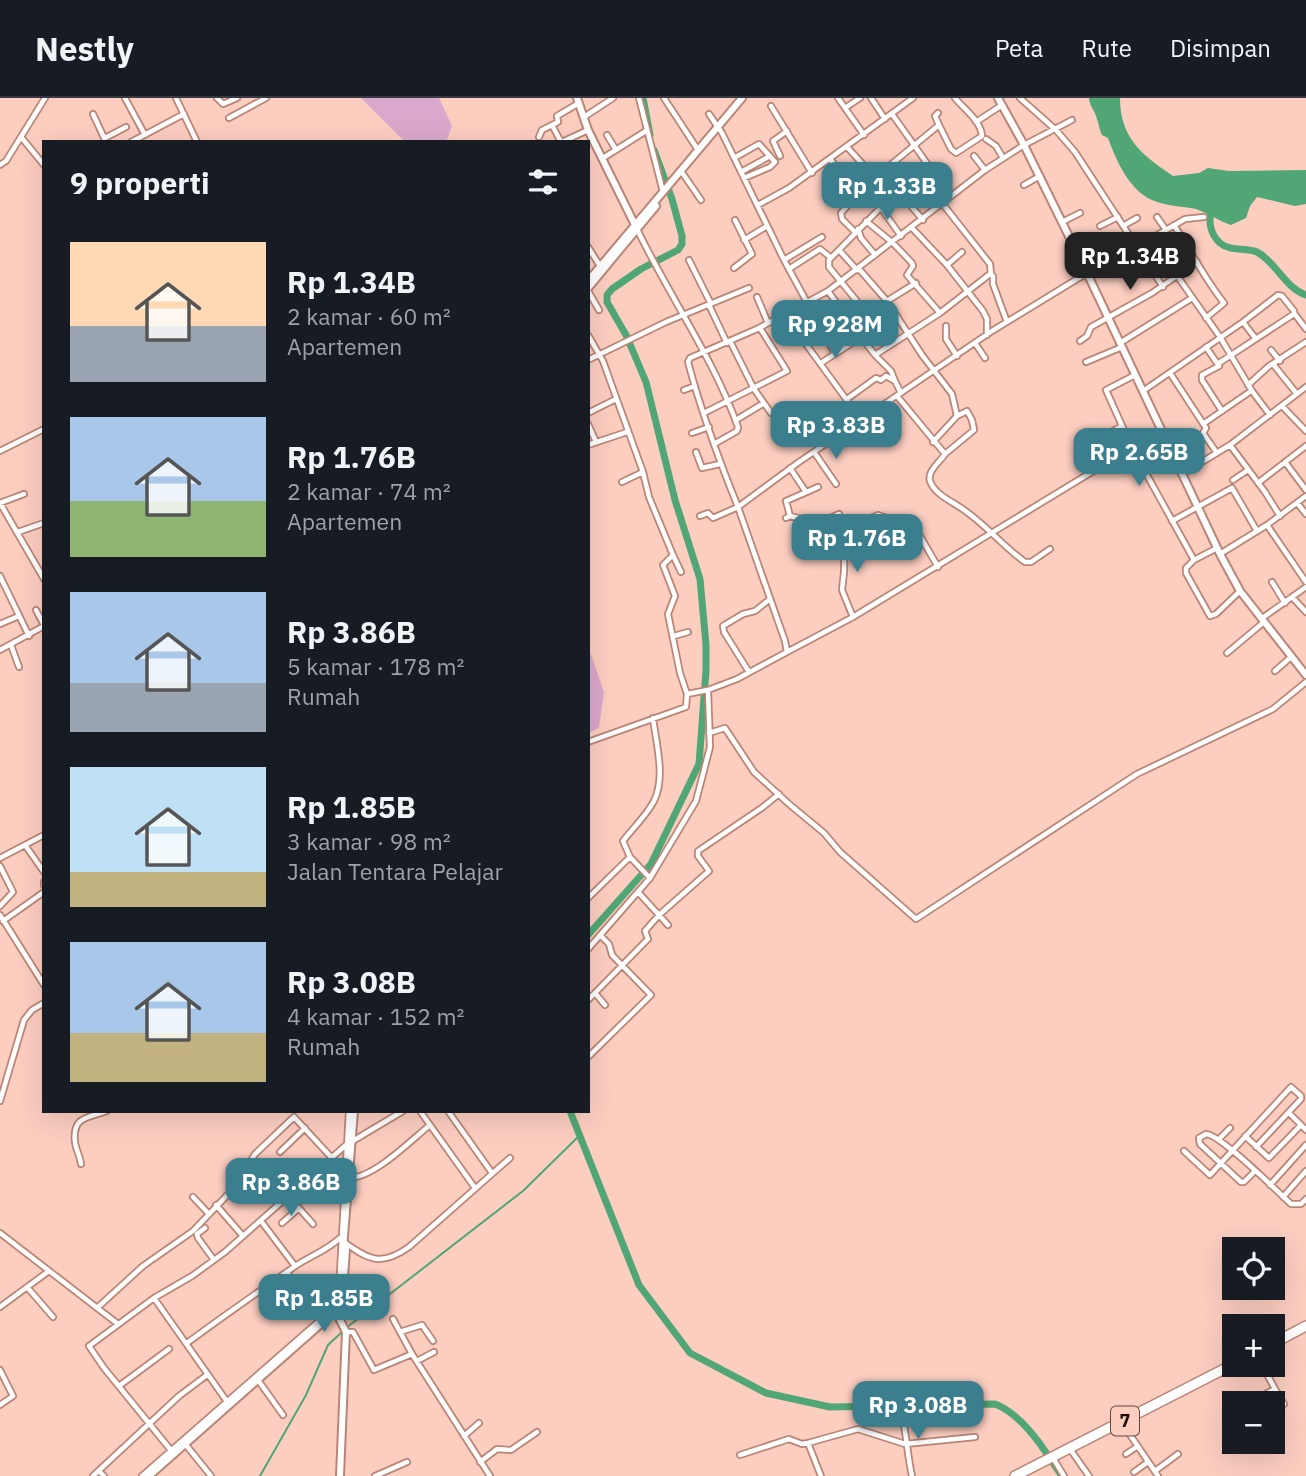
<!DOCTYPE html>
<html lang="id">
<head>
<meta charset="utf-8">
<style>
	body { margin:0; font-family:"IBM Plex Sans",sans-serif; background:#242831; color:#f1f3f6; height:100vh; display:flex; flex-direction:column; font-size:26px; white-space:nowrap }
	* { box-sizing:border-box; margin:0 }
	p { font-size:23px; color:#9ea1a6 }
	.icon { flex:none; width:38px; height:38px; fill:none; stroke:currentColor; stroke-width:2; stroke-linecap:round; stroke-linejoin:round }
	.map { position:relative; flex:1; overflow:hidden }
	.side { position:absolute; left:42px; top:42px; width:548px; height:973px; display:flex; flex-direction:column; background:#171b24; border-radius:0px; box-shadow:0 7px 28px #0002 }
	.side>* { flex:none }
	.controls { position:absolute; left:1222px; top:1139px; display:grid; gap:14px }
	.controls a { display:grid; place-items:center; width:63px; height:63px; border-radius:0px; background:#171b24; box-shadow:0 7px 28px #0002; font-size:35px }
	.price { position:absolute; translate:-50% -60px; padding:0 16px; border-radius:14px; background:#3b7e8e; color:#fff; font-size:23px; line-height:46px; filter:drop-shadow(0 2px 4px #0008) }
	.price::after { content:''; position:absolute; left:50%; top:42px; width:21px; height:16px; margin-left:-10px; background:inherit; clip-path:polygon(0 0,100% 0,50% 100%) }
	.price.selected { background:#222; color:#fff }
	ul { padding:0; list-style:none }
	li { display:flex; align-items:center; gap:21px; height:175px; padding:0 28px }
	li span { display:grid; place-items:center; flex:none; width:196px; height:140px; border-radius:0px; color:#555 }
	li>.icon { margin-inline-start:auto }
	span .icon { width:84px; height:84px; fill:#fffc; stroke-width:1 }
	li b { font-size:30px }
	h2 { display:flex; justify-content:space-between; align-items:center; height:84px; padding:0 28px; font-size:30px }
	header { display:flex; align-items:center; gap:42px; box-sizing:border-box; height:98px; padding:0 35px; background:#171b24; border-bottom:2px solid #363941 }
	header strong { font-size:33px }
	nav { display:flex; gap:38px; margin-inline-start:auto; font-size:24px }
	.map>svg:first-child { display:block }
</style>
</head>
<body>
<header>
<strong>Nestly</strong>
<nav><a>Peta</a><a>Rute</a><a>Disimpan</a></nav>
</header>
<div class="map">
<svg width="1306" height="1378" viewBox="0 0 1306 1378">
	<rect width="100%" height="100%" fill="#fccec0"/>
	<path fill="#daa8cc" d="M361 0H439L452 28 446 44H405Z
		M588 548 604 594 599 630 588 635Z"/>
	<path fill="#51a675" d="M1089 0H1120C1120 40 1142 57 1173 78L1199 75 1208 70 1229 73 1306 72V106L1295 108 1257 99 1250 108 1246 120 1231 127C1219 123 1208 115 1196 111 1182 108 1165 108 1152 102 1129 92 1116 62 1108 40L1102 37C1099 31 1099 26 1097 21 1095 12 1090 10 1089 0Z"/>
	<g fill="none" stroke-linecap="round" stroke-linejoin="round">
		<path stroke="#51a675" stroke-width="2" d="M346 1230 523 1093 580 1037
			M260 1378 306 1297 328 1247 342 1234"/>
		<path stroke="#51a675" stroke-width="7" d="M643 0 650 37
			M1211 110C1209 123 1209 135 1220 145 1230 154 1246 149 1257 154 1275 163 1285 190 1306 197
			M588 837 651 766 699 666 706 573V547L700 481 675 402 646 284 626 237 607 204V197L612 191 641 171 678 152 682 146V138L672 101 654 52
			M570 1013 639 1187 690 1255 766 1295 830 1309 995 1306C1016 1314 1035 1338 1047 1356
			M1051 1362 1062 1378"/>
		<defs>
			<path id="street" d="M125 0 145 37
				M176 0 197 44
				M217 0 223 6 237 0
				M639 0 663 94
				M664 0 698 52
				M838 0 864 37
				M871 0 885 21
				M1020 0 1056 32 1075 54 1163 189
				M771 8 812 75
				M845 10 860 0
				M938 15 935 18 939 27
				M93 16 106 44
				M709 16 722 35 784 162 835 256
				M892 16 950 98
				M584 19 613 0
				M229 20 266 0
				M976 24 1002 7
				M552 27 561 44
				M607 37 616 52
				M21 39 44 67
				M539 39 542 32 558 24 557 18 579 5
				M105 40 126 29
				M986 41 996 48 1003 60
				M131 44 184 16
				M562 44 588 32
				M847 49 868 72 886 86
				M780 58 773 43 787 33
				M974 58 985 72
				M603 60 646 33
				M734 60 759 46 775 64 770 69 744 80
				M830 61 859 95 881 110 901 138
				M0 67 6 63 45 0
				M681 73 701 102
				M741 74 770 58
				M894 77 888 69 939 27 951 51 956 55 982 38C981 23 964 11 955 0
				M1024 87 1040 78
				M873 104 886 86 903 71
				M942 105 990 166 991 176
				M758 107 789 90 913 0
				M1157 119 1166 132
				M866 123 893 145 912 165 913 168 907 177 940 215
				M1062 124 1080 115
				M1174 127C1191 154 1205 181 1224 205L1206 220
				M1100 128 1118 119
				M1123 128 1137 120
				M912 130 947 167 983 213 987 221V237
				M637 131C669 198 713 259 738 329L737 333 714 346
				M858 131 861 140 875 157
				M855 134 842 121 841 115 859 95
				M744 142 767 128
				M588 149 600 168
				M839 152 857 172
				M1076 152 1097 140
				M689 162 711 206
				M784 162 822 139
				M947 167 962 154
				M734 170 752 156 735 122
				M789 171 820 151 830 159
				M859 171 887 203 922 257 952 296 957 318
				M1088 177 1185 121 1204 119
				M1178 179 1220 239 1252 293 1270 317
				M588 193 599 212
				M828 193 861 239
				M757 199 768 225
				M887 203 916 185
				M709 207 727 245
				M1294 215 1306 231
				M784 216 862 323
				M1243 224 1256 241
				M946 228V241L957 258
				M588 237 603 263 643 374 649 399 673 457 663 467 675 498 668 516 680 575 687 596 708 592
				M730 243 754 291 771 315
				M1080 243 1087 238 1091 229 1152 195 1197 164
				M891 245 829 169V162L895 95H900L923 122
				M975 245 985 260
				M1120 245 1192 200
				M1206 249 1219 268 1202 277V282L1222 313
				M1271 252 1280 263
				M875 257 891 273 895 283
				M588 262 666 224 749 190
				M1086 264 1122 249
				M821 265 861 239 875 257 940 215 990 176 993 178V186L1007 224
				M1273 266 1297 296
				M1170 275 1206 330 1203 335 1217 355
				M1135 277 1106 292 1132 350 1194 462
				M1248 287 1269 268 1306 244
				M684 292 695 288
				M1143 293 1243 224 1278 197 1282 198 1294 213V216L1219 265
				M897 298 945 356C940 364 927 373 930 383 934 395 949 402 958 408 983 423 1001 447 1025 464H1031L1050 451
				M847 301 876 280 881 282 886 278 895 283 901 295
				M1283 309 1306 333
				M588 315 616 301
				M704 315 787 273 760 230
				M736 322 764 305
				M588 326 596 344
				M1203 326 1251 293
				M692 335 709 329
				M1106 337 1122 328
				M933 344 957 318 967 313 972 322 974 332 945 356
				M588 347 627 334
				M1230 347 1265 394 1280 418
				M0 353 44 331
				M696 354 702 370 720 366
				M814 354 836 386
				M1285 364 1306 392
				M790 370 806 394
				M1182 376 1230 347 1306 289
				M1233 382 1248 372
				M622 384 643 374
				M1258 385 1306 348
				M24 396 0 405 44 481
				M1298 406 1306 416
				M700 418 708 415 713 420 738 409C719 362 701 313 688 264L690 260 757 231 828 193 985 72 1024 47 1072 22
				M790 418 786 403 818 389
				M786 420 790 418C805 422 825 424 839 416
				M1172 423 1232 390 1257 433
				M1267 427 1306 484
				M18 434 44 425
				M1217 450 1194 462 1186 470V475L1210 518 1216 516 1240 493
				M1220 456 1267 427 1306 398
				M673 457 681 474
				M0 478 29 538
				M1272 484 1285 505
				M1293 500 1306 514
				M36 512 44 527
				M853 519 842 492 844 474 845 436 853 428 878 417 912 428 916 431 938 469
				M1261 521 1306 489
				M0 526 19 518
				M674 538 688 534
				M11 547 19 569
				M0 552 44 528
				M787 554 853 519 1161 332
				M1227 555 1264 524
				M1275 573 1291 559
				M749 574 724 534 723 528 743 516 755 513 770 501
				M709 635 725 630 754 674 789 706 824 735 840 754 916 821 1137 676 1273 611 1306 584
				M588 644 686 609 687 596
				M25 747 44 774
				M630 759 650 780
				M0 760 44 737
				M0 768 13 794 0 808
				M44 784V787
				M638 794 659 817 709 773 698 758V753L763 709 779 696
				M588 800 630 759 623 743C633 730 646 718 654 703 666 679 656 645 653 620
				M0 817 44 887
				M3 823 44 794
				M588 851 650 780 696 703 710 649 708 592 737 581 787 554 785 543 738 409 799 364 992 233 1087 175
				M595 895 605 907
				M588 902 648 841 645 833 659 817 668 827
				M588 959 651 897 612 857 609 846 601 838
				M0 1003 24 922 32 912 44 905
				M420 1013 475 1090
				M448 1013 492 1075
				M1289 1015 1306 1032
				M1245 1038 1269 1060 1301 1027
				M1219 1041 1230 1030
				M1184 1053 1210 1077 1291 989 1301 998V1001L1256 1049
				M280 1054 305 1030
				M81 1066C80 1058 76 1052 75 1044 72 1018 88 1020 107 1013
				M1255 1073 1244 1084H1241L1200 1046 1199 1040 1206 1036C1221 1037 1277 1093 1291 1106H1301L1306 1101
				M314 1076 327 1091
				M283 1078 298 1089
				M350 1080C375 1079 410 1043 430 1027
				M1270 1087 1306 1047
				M288 1098 313 1126
				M193 1099 208 1115
				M1283 1099 1306 1073
				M216 1107 243 1138
				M261 1123 295 1168
				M282 1125 299 1110
				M205 1130 197 1136 198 1140 214 1162
				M0 1135 118 1226
				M344 1144C370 1163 382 1168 409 1149L510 1060
				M287 1174 299 1193
				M275 1182 285 1202
				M27 1189 53 1219
				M154 1200 228 1305
				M0 1209 49 1173
				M97 1210 143 1168 193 1133 235 1089 255 1056 294 1019 331 1059
				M393 1221 412 1256 490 1378
				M346 1234H353L374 1272 412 1256
				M400 1234 422 1227 433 1243
				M187 1245C222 1219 258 1194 294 1169 310 1158 326 1153 340 1140
				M417 1263 434 1254
				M0 1272 13 1298 0 1307
				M258 1282 283 1317
				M119 1288 169 1251
				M1275 1291 1284 1306
				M1247 1306 1275 1291 1262 1267
				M901 1314C907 1336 907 1356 912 1378
				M1122 1325 1158 1378
				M1231 1332 1234 1330
				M464 1338 479 1325
				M808 1345 821 1378
				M186 1347 211 1378
				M1070 1351 1089 1378
				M174 1356 104 1270 89 1248 154 1200 192 1178 225 1154 346 1047 403 1013
				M1126 1356 1138 1348
				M740 1357 789 1341 802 1346 808 1345 858 1331 905 1346 975 1339
				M1053 1360 1064 1378
				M480 1364 497 1351 511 1352 537 1334
				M99 1373 104 1378
				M1155 1373 1178 1356
				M1134 1374 1148 1364
				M93 1378 179 1298 207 1277
				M142 1378 318 1224 331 1211 339 1192 349 1013
				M375 1378 407 1364"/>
			<path id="secondary" d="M577 0 588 32 637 131
				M998 0 1024 47 1088 177 1220 456 1240 493 1306 577
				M588 183 742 0
				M588 190 656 108
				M343 1151 354 1013
				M335 1212 346 1234 340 1378
				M149 1378 331 1217C345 1198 344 1175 346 1152L344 1149"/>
			<path id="highway" d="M1272 1246 1306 1228
				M1015 1378 1234 1266"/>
		</defs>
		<use href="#street" stroke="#ba8576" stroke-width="8"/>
		<use href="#secondary" stroke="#ba8576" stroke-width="10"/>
		<use href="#highway" stroke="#ba8576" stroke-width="12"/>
		<use href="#street" stroke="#fff" stroke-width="4.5"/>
		<use href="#secondary" stroke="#fff" stroke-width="6"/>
		<use href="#highway" stroke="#fff" stroke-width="9"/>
	</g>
	<g text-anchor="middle" stroke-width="5" stroke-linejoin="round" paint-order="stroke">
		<rect fill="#fccec0" stroke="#60453e" stroke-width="2" x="1111" y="1308.5" width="28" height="29" rx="5"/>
		<g font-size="18" font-weight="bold" fill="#1d0a06">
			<text x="1125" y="1329">7</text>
		</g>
	</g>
</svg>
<div class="controls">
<a><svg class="icon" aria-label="locate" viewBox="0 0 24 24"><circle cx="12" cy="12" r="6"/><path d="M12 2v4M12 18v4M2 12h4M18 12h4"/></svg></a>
<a>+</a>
<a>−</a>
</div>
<b class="price" style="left:887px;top:124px">Rp 1.33B</b>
<b class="price selected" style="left:1130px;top:194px">Rp 1.34B</b>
<b class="price" style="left:835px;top:262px">Rp 928M</b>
<b class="price" style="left:836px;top:363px">Rp 3.83B</b>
<b class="price" style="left:1139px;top:390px">Rp 2.65B</b>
<b class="price" style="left:857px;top:476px">Rp 1.76B</b>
<b class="price" style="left:291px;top:1120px">Rp 3.86B</b>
<b class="price" style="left:324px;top:1236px">Rp 1.85B</b>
<b class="price" style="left:918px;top:1343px">Rp 3.08B</b>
<section class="side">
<h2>9 properti<svg class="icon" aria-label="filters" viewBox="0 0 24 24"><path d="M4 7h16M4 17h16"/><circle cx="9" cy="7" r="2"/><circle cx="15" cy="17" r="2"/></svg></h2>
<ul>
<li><span style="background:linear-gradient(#ffd9b3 60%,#9aa5b1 0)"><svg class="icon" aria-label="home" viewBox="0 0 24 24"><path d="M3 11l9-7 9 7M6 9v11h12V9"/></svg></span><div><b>Rp 1.34B</b><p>2 kamar · 60 m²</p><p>Apartemen</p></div></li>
<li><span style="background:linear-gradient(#a9c7e8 60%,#8fb573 0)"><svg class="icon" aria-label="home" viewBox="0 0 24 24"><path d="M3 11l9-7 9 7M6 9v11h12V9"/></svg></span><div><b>Rp 1.76B</b><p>2 kamar · 74 m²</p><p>Apartemen</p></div></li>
<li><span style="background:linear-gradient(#a9c7e8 65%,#9aa5b1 0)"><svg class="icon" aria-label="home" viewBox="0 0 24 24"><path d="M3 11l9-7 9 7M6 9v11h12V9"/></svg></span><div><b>Rp 3.86B</b><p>5 kamar · 178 m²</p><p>Rumah</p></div></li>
<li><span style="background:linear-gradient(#bfe0f5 75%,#c2b280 0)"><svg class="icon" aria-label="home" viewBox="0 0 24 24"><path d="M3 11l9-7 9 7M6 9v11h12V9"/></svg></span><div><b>Rp 1.85B</b><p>3 kamar · 98 m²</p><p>Jalan Tentara Pelajar</p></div></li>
<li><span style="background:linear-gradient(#a9c7e8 65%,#c2b280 0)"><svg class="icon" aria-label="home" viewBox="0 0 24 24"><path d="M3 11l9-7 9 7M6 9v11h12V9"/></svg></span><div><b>Rp 3.08B</b><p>4 kamar · 152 m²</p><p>Rumah</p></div></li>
</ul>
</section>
</div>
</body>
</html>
